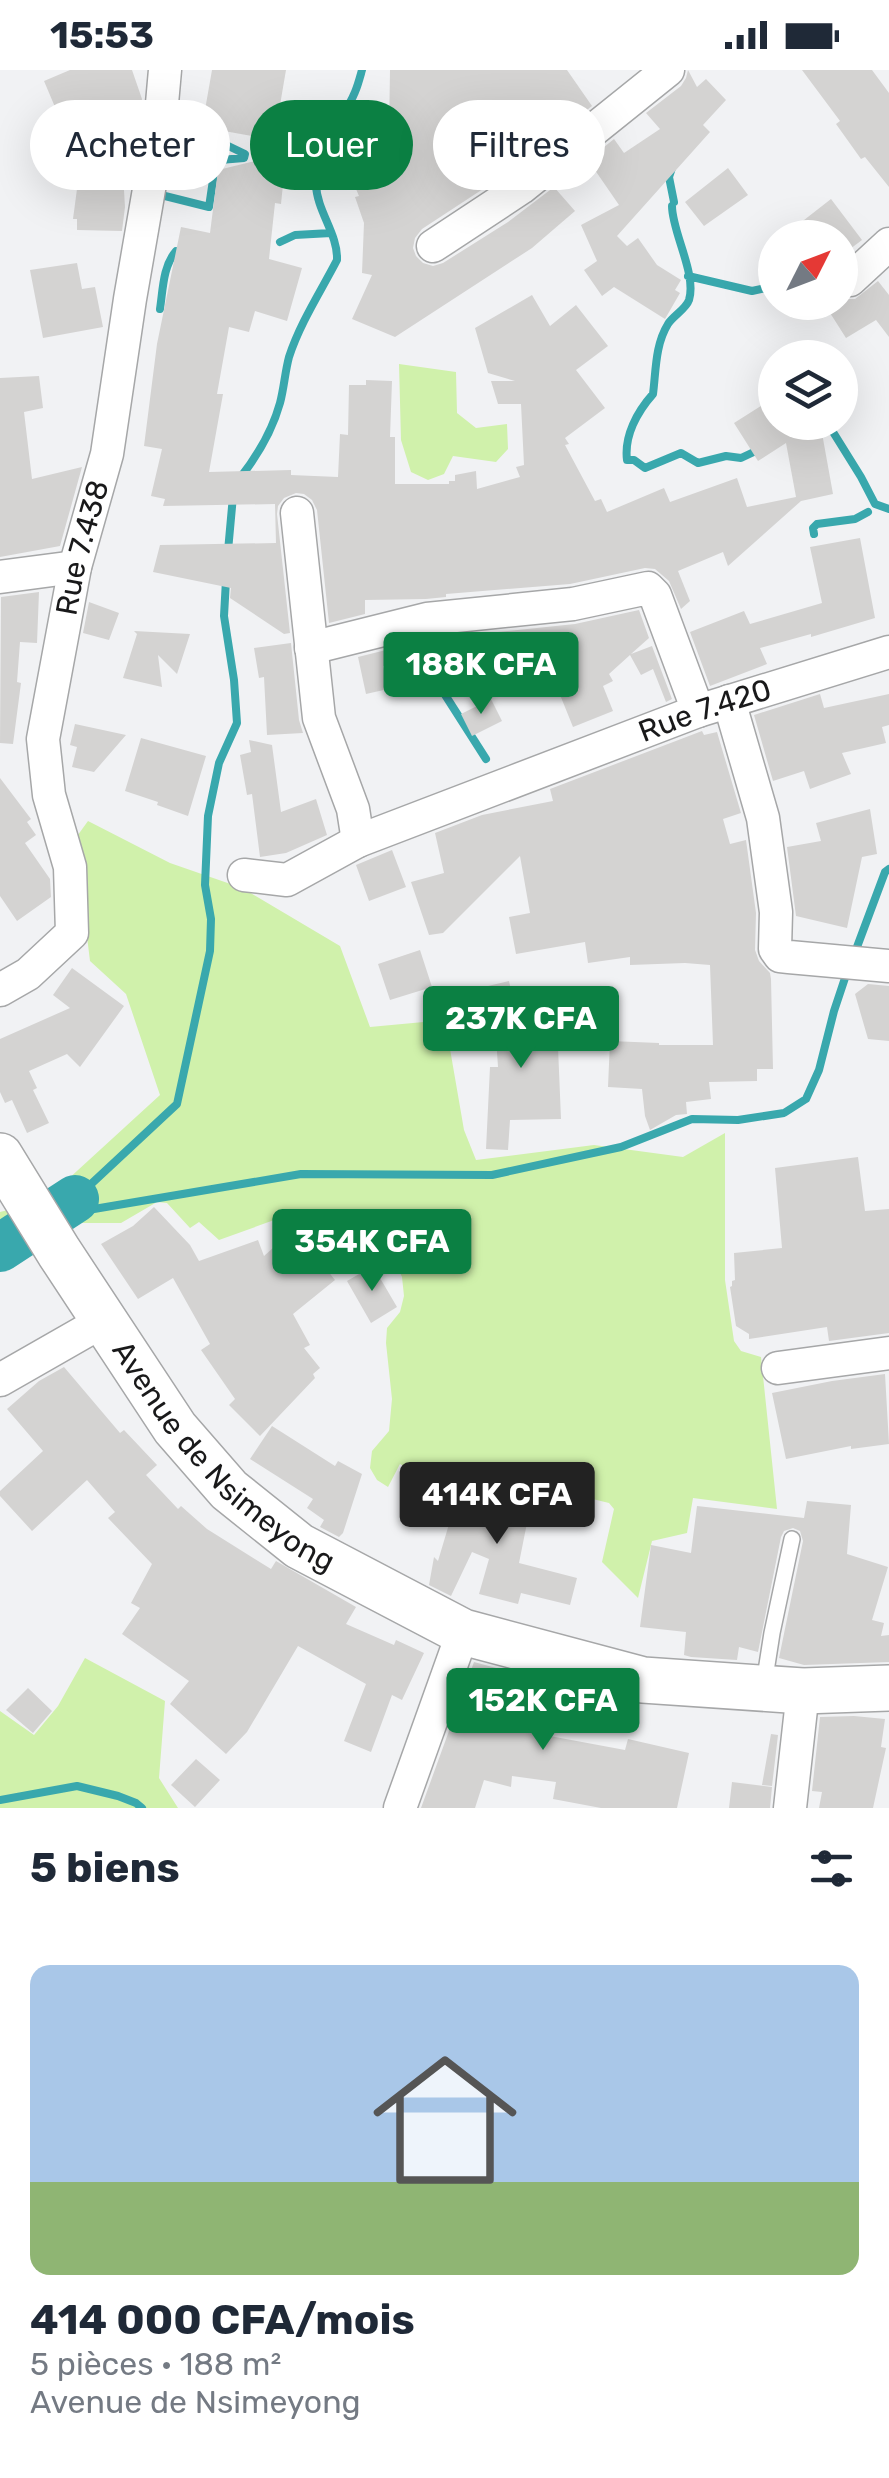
<!DOCTYPE html>
<html lang="fr">
<head>
<meta charset="utf-8">
<style>
	body { margin:0; font-family:Rubik,sans-serif; background:#f6f6f7; color:#1f2937; height:100vh; display:flex; flex-direction:column; font-size:38px; white-space:nowrap }
	* { box-sizing:border-box; margin:0 }
	p { font-size:32px; color:#747a83 }
	.icon { flex:none; width:55px; height:55px; fill:none; stroke:currentColor; stroke-width:2; stroke-linecap:round; stroke-linejoin:round }
	.map { position:relative; height:1738px; overflow:hidden }
	.sheet { display:flex; flex-direction:column; background:#fff; flex:1 }
	.sheet>* { flex:none }
	.top-card { position:absolute; left:30px; top:30px; width:830px; height:90px; display:flex; gap:20px }
	.needle { width:65px; rotate:48deg }
	.controls { position:absolute; left:758px; top:150px; display:grid; gap:20px }
	.controls a { display:grid; place-items:center; width:100px; height:100px; border-radius:50%; background:#fff; box-shadow:0 10px 40px #0002; font-size:50px }
	.price { position:absolute; translate:-50% -85px; padding:0 22px; border-radius:10px; background:#0b8043; color:#fff; font-size:32px; line-height:65px; filter:drop-shadow(0 2px 5px #0008) }
	.price::after { content:''; position:absolute; left:50%; top:60px; width:30px; height:22px; margin-left:-15px; background:inherit; clip-path:polygon(0 0,100% 0,50% 100%) }
	.price.active { background:#222; color:#fff }
	ul { padding:0; list-style:none }
	li { display:grid; align-content:center; gap:20px; height:530px; padding:0 30px }
	li span { display:grid; place-items:center; height:310px; border-radius:20px; color:#555 }
	li>.icon { margin-inline-start:auto }
	span .icon { width:180px; height:180px; fill:#fffc; stroke-width:1 }
	li b { font-size:42px }
	h2 { display:flex; justify-content:space-between; align-items:center; height:120px; padding:0 30px; font-size:42px }
	.chip { padding:0 35px; border-radius:45px; background:#fff; box-shadow:0 10px 40px #0002; font-size:35px; line-height:90px }
	.chip.active { background:#0b8043; color:#fff }
	.status { display:flex; justify-content:space-between; align-items:center; height:70px; padding:0 50px; background:#fff; direction:ltr }
	.status svg { height:28px; fill:currentColor }
	.map>svg:first-child { display:block }
</style>
</head>
<body>
<div class="status"><b>15:53</b><svg viewBox="0 0 49 12"><path d="M0 12V9h3v3zM5 12V6h3v6zM10 12V3h3v9zM15 12V0h3v12zM26 1h20v11H26zM47 4h2v5h-2z"/></svg></div>
<div class="map">
<svg width="889" height="1738" viewBox="0 0 889 1738">
	<rect width="100%" height="100%" fill="#f1f2f4"/>
	<path fill="#d0f1ab" d="M399 294 456 302 457 343 476 358 507 354 508 379 496 392 453 386 444 404 428 410 411 402 401 370Z
		M88 751 170 793 242 818 340 876 370 957 445 950 464 1060 476 1090 594 1075 683 1087 725 1063V1210L734 1271 741 1281 761 1287 777 1439 693 1428 687 1463 652 1471 638 1528 602 1492 614 1439 609 1433 535 1415 516 1401 461 1399 457 1418 448 1419 442 1447 412 1430 413 1401 400 1394 388 1417 377 1410 370 1398 372 1381 389 1361 392 1329 386 1273 387 1258 400 1242 404 1226 402 1207 390 1180 329 1179 302 1140 219 1170 199 1152 190 1158 167 1133 157 1132 121 1153H72L54 1122 160 1025 126 924 90 891 75 769Z
		M12 1139 32 1178 0 1202V1142Z
		M85 1588 165 1631 159 1708 178 1738H0V1641L34 1665 58 1636Z"/>
	<g fill="none" stroke-linecap="round" stroke-linejoin="round">
		<path stroke="#39a8ad" stroke-width="8" d="M672 98 669 107 674 132
			M157 124 209 137 214 103 220 90 244 88 245 84 170 48
			M672 136C672 162 697 204 689 230 686 239 673 246 668 254 655 275 656 301 653 324 637 342 624 366 627 390H634L645 398 681 383 698 393 726 386 741 388 758 380
			M280 172 295 165 331 163
			M688 206 752 221 775 216
			M160 239C163 219 163 196 176 181L183 184
			M813 364 828 359 833 362 861 407 875 434 889 439
			M240 408C258 385 272 362 280 333 284 318 285 302 289 287 300 253 321 221 337 190 338 164 317 141 316 115 313 81 343 52 355 22 358 15 360 7 362 0
			M814 464 813 458 817 454 855 449 868 442
			M228 481 233 426
			M226 510 224 546 234 610 237 653 219 693 208 746 205 815 211 849 210 881 177 1034 75 1129 94 1139 301 1104 492 1105 621 1077 692 1049 738 1050 784 1043 806 1029 819 1000 834 941 847 902
			M433 606 486 689
			M854 885 885 802 889 799
			M0 1730 77 1716 118 1726 136 1733 142 1738"/>
		<path stroke="#39a8ad" stroke-width="48" d="M0 1178 75 1129"/>
	</g>
	<path fill="#d4d3d2" d="M70 0H132L142 29 135 84 122 87 125 137 122 161 77 160V149H73L77 119H74V82L44 11Z
		M212 0H286L274 70 202 57Z
		M390 0H567L592 36 527 88 523 84 483 113 486 117 422 159 415 168 413 178 416 186 423 193 433 196 443 193 508 152 554 117 575 141 532 178 395 267 352 249 372 205 362 203 364 153 355 127 359 126 341 84 389 63Z
		M688 0 697 17 706 9 726 30 703 55 710 62 617 166 627 176 638 168 657 195 681 210 675 220 680 223 665 249 614 217 602 226 584 200 597 191 581 155 619 135 588 90 614 69 624 83 660 59 646 43 681 16 686 8Z
		M802 0H872L889 23V117L865 87 861 89 836 54 840 51Z
		M272 87 270 96 281 98V105H284L281 134 275 133 269 189 302 198 287 251 255 241 249 262 229 257 217 324H223L209 402 291 400V405L338 407 340 364 348 365 349 315H366V310L392 311 390 367H395V414H449V411H455V405L476 401 477 419 520 407 516 397 524 395 521 334H498L491 311H515L488 303 475 258 532 225 550 256 576 235 608 276 576 300 605 338 565 368 569 374 565 375 595 431 601 429 607 442 664 418 670 432 737 408 747 437 796 427 786 373 758 391 734 353 775 327V352H820L833 424 801 431 728 496 723 482 678 501 690 531 681 539 669 511 655 499 645 498 570 514 446 524V527L426 529 365 530V544L329 553 317 440 312 430 304 424 296 423 284 428 278 436 277 444 290 563 284 564 230 528 231 518 153 502 160 475 276 473 275 434 163 436 165 429 151 426 162 379 144 376 157 274 181 157 210 163 218 100Z
		M728 98 748 125 704 156 685 132Z
		M831 129 862 170 846 182 840 175V168H781Z
		M77 193 82 219 95 217 103 257 43 268 30 200Z
		M878 211 889 225V267L876 250 846 268 825 235 830 232H840V227L845 229H855Z
		M39 306 43 338 24 342 32 409 82 397 60 476 0 487V308Z
		M860 468 875 548 811 567V564L760 578 767 594 710 616 690 562 744 541 750 554 822 533 810 477Z
		M39 522 37 573 20 572 17 612 21 613 13 674 0 673 1 527Z
		M89 532 119 543 109 570 83 563Z
		M639 540 649 568 631 584 652 576 672 629 666 632 653 599 641 605 630 585 609 604 613 611 603 616 613 641 573 657 550 600 576 588 547 592 543 582 478 604 444 609 440 587 383 596 388 619 366 624 358 587 430 569 575 554Z
		M134 561 190 564 177 604 158 585 162 617 123 608 137 564Z
		M291 573 299 650 303 663 267 665 264 607 259 608 254 578Z
		M820 624 824 638 889 624V655L882 657 886 673 842 683 851 704 810 719 804 701 773 711 754 645Z
		M491 629 502 651 472 666 461 644Z
		M75 654 126 665 94 702 72 697 77 677 70 675Z
		M702 661 704 665 717 662 741 743 723 749 730 774 746 770 756 843 755 880 759 891 770 903 771 909 773 999H757V1011L709 1012 711 1029 686 1032 687 1044 676 1045 650 1060 645 1046 642 1019 608 1017 610 971 659 973V975H713L710 895 685 893 630 895V887L588 893 585 872 516 884 509 847 530 843 520 786 443 863 429 865 411 812 444 803 435 763 482 745 553 731 550 719Z
		M141 668 206 686 188 746 157 735 158 732 125 721Z
		M249 670 272 675 281 742 316 729 327 765 286 783 260 787 252 724 247 725 240 685 251 682Z
		M0 708 31 749 27 752 36 765 25 773 50 809 51 827 17 851 0 826Z
		M870 739 877 784 862 787 847 858 796 846 787 777 821 771 816 753Z
		M392 780 406 817 369 831 356 795Z
		M420 880 432 917 390 930 378 894Z
		M72 898 124 936 80 997 67 984 29 1001 37 1018 33 1020 49 1053 27 1063 12 1030 5 1033 0 1022V969L70 938 53 925Z
		M509 911 519 957 557 953 561 1049 510 1050 508 1080 486 1079 490 997H498L495 952 488 916Z
		M868 914 889 916V971L868 969 855 924Z
		M858 1087 865 1141 889 1139V1263L829 1271 827 1257 749 1269V1264L736 1256 730 1217 732 1216V1211L735 1210 734 1183 782 1178 775 1098Z
		M154 1137 190 1175 199 1191 258 1170 264 1186 302 1152 323 1178 315 1185 335 1210 293 1244 310 1275 304 1278 320 1298 313 1304 315 1308 260 1366 229 1335 235 1329 201 1280 210 1274 173 1208 138 1229 101 1174 133 1156Z
		M373 1196 397 1237 371 1253 347 1211Z
		M64 1297 120 1363 124 1360 157 1395 146 1405 178 1439 181 1436 207 1459 271 1499 276 1491 356 1537 346 1554 394 1575 396 1570 424 1583 402 1630 392 1625 371 1682 344 1671 366 1614 298 1576 247 1662 226 1684 170 1634 189 1611 122 1564 140 1538 131 1533 152 1494 108 1448 115 1442 87 1410 32 1461 0 1426V1421L43 1381 7 1339 39 1311Z
		M885 1304 889 1374 851 1379V1376L786 1389 772 1323 832 1311Z
		M272 1356 335 1396 338 1391 362 1404 343 1463 339 1467 320 1457 324 1450 307 1438 313 1429 250 1389Z
		M493 1404 534 1418 519 1493 577 1508 570 1535 521 1523 518 1534 479 1524 489 1489 472 1482 451 1526 429 1515 434 1487 438 1491 458 1424 486 1431Z
		M807 1431 851 1435 847 1484 888 1497 872 1550 884 1553 881 1566 889 1565V1592L804 1595 779 1588 803 1471 800 1461 793 1458 784 1461 781 1467 758 1582 739 1577 737 1590 691 1587 684 1585 686 1562 640 1557 651 1475 691 1483 697 1436 804 1448Z
		M474 1592 547 1612 545 1617 552 1618 539 1664 625 1680 628 1669 689 1683 677 1738H601L553 1729 556 1712 512 1706 511 1717 484 1710 475 1738H421Z
		M28 1618 52 1641 33 1663 6 1640Z
		M854 1646 885 1649 881 1677 886 1678 873 1738H819L822 1722 812 1721 820 1647Z
		M771 1664 778 1665 772 1716 762 1715Z
		M196 1689 220 1710 195 1737 171 1715Z
		M732 1712 772 1717 770 1738H729Z"/>
	<g fill="none" stroke-linecap="round" stroke-linejoin="round">
		<defs>
			<path id="service" d="M764 1614 772 1563 792 1469"/>
			<g id="minor">
				<path d="M433 176 521 118 668 0"/>
				<path d="M850 210 889 174"/>
				<path d="M297 443 319 648 353 739 358 771"/>
				<path d="M0 507 75 497"/>
				<path d="M311 578 427 549 573 534 648 518 655 525 698 641"/>
				<path d="M729 631 763 748 776 842 775 879 780 886 789 887 889 896"/>
				<path id="s1" d="M244 805 287 810 358 771 698 641 889 582"/>
				<path id="s2" d="M0 920 28 904 72 863 70 797 49 725 43 669 75 497 107 384 130 229 160 56 165 0"/>
				<path d="M778 1298 889 1283"/>
				<path d="M0 1310 105 1250"/>
				<path d="M400 1738 463 1562"/>
				<path d="M790 1738 803 1621"/>
			</g>
			<g id="secondary">
				<path id="s3" d="M0 1086 59 1182 175 1358 229 1420 299 1476 463 1562 643 1610 803 1621 889 1618"/>
			</g>
		</defs>
		<use href="#service" stroke="#a6a7a8" stroke-width="18"/>
		<use href="#minor" stroke="#a6a7a8" stroke-width="35"/>
		<use href="#secondary" stroke="#a6a7a8" stroke-width="48"/>
		<use href="#service" stroke="#fff" stroke-width="15"/>
		<use href="#minor" stroke="#fff" stroke-width="32"/>
		<use href="#secondary" stroke="#fff" stroke-width="45"/>
	</g>
	<g text-anchor="middle" stroke-width="9" stroke-linejoin="round" paint-order="stroke">
		<g font-size="30" fill="#19191a" stroke="#f1f2f4">
			<text dy="10" stroke="none"><textPath href="#s2" startOffset="485">Rue 7.438</textPath></text>
			<text dy="10" stroke="none"><textPath href="#s1" startOffset="495">Rue 7.420</textPath></text>
			<text dy="10" stroke="none"><textPath href="#s3" startOffset="378">Avenue de Nsimeyong</textPath></text>
		</g>
	</g>
</svg>
<div class="controls">
<a><svg class="needle" viewBox="-14 -14 28 28"><path d="M0-13l5 13h-10z" fill="#e53935"/><path d="M0 13l5-13h-10z" fill="#747a83"/></svg></a>
<a><svg class="icon" aria-label="layers" viewBox="0 0 24 24"><path d="M12 4l9 5-9 5-9-5zM3 14l9 5 9-5"/></svg></a>
</div>
<b class="price" style="left:481px;top:647px">188K CFA</b>
<b class="price" style="left:521px;top:1001px">237K CFA</b>
<b class="price" style="left:372px;top:1224px">354K CFA</b>
<b class="price active" style="left:497px;top:1477px">414K CFA</b>
<b class="price" style="left:543px;top:1683px">152K CFA</b>
<div class="top-card">
<a class="chip">Acheter</a>
<a class="chip active">Louer</a>
<a class="chip">Filtres</a>
</div>
</div>
<section class="sheet">
<h2>5 biens<svg class="icon" aria-label="filters" viewBox="0 0 24 24"><path d="M4 7h16M4 17h16"/><circle cx="9" cy="7" r="2"/><circle cx="15" cy="17" r="2"/></svg></h2>
<ul>
<li><span style="background:linear-gradient(#a9c7e8 70%,#8fb573 0)"><svg class="icon" aria-label="home" viewBox="0 0 24 24"><path d="M3 11l9-7 9 7M6 9v11h12V9"/></svg></span><div><b>414 000 CFA/mois</b><p>5 pièces · 188 m²</p><p>Avenue de Nsimeyong</p></div></li>
</ul>
</section>
</body>
</html>
